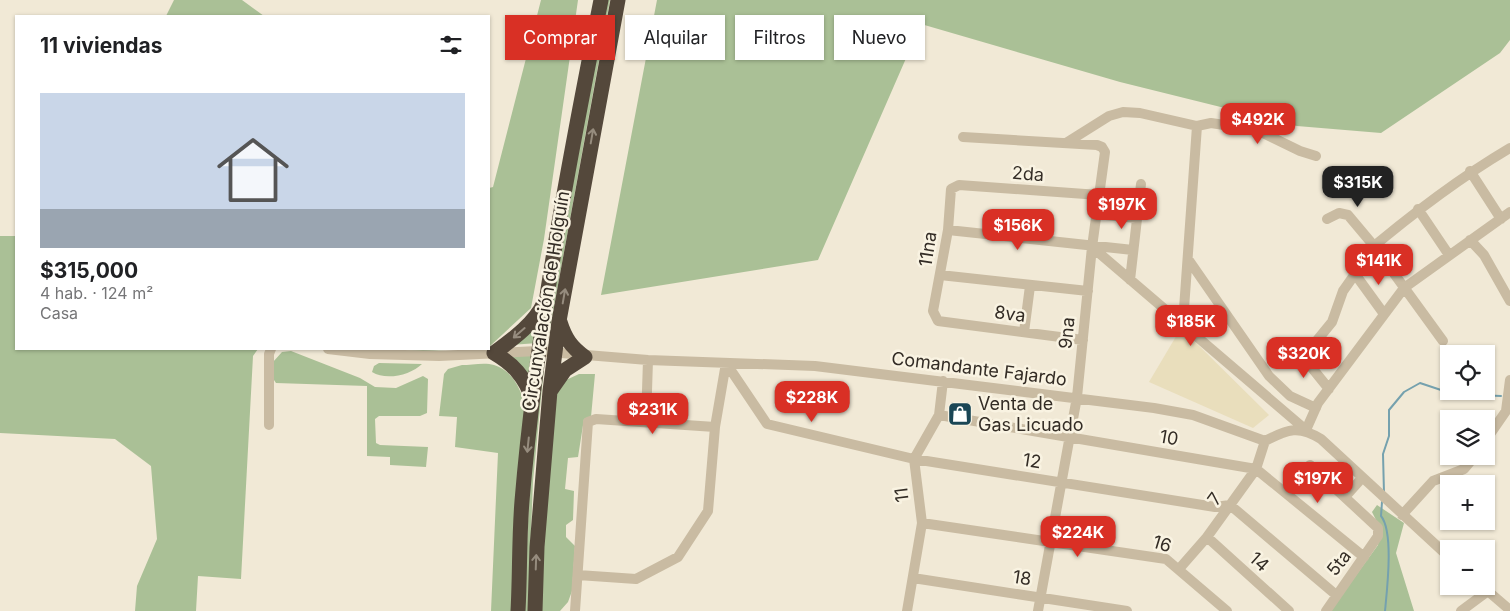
<!DOCTYPE html>
<html lang="es">
<head>
<meta charset="utf-8">
<style>
	body { margin:0; font-family:Inter,sans-serif; background:#f2f2f2; color:#202124; height:100vh; display:flex; flex-direction:column; font-size:19px; white-space:nowrap }
	* { box-sizing:border-box; margin:0 }
	p { font-size:16px; color:#757577 }
	.icon { flex:none; width:28px; height:28px; fill:none; stroke:currentColor; stroke-width:2; stroke-linecap:round; stroke-linejoin:round }
	.map { position:relative; flex:1; overflow:hidden }
	.side { position:absolute; left:15px; top:15px; width:475px; height:335px; display:flex; flex-direction:column; background:#fff; border-radius:0px; box-shadow:0 1px 4px #0004 }
	.side>* { flex:none }
	.banner { position:absolute; left:505px; top:15px; width:475px; height:45px; display:flex; gap:10px }
	.controls { position:absolute; left:1440px; top:345px; display:grid; gap:10px }
	.controls a { display:grid; place-items:center; width:55px; height:55px; border-radius:0px; background:#fff; box-shadow:0 1px 4px #0004; font-size:25px }
	.price { position:absolute; translate:-50% -42px; padding:0 11px; border-radius:10px; background:#d93025; color:#fff; font-size:16px; line-height:32px; filter:drop-shadow(0 1px 2px #0008) }
	.price::after { content:''; position:absolute; left:50%; top:30px; width:15px; height:11px; margin-left:-8px; background:inherit; clip-path:polygon(0 0,100% 0,50% 100%) }
	.price.on { background:#222; color:#fff }
	ul { padding:0; list-style:none }
	li { display:grid; align-content:center; gap:10px; height:265px; padding:0 25px }
	li span { display:grid; place-items:center; height:155px; border-radius:0px; color:#555 }
	li>.icon { margin-inline-start:auto }
	span .icon { width:90px; height:90px; fill:#fffc; stroke-width:1 }
	li b { font-size:21px }
	h2 { display:flex; justify-content:space-between; align-items:center; height:60px; padding:0 25px; font-size:21px }
	.chip { padding:0 18px; border-radius:0px; background:#fff; box-shadow:0 1px 4px #0004; font-size:18px; line-height:45px }
	.chip.on { background:#d93025; color:#fff }
	.map>svg:first-child { display:block }
</style>
</head>
<body>
<div class="map">
<svg width="1510" height="611" viewBox="0 0 1510 611">
	<rect width="100%" height="100%" fill="#f1e9d6"/>
	<path fill="#aac096" d="M174 0H242L264 16H166Z
		M541 0H578L544 239 531 308 489 347V188L493 187Z
		M606 0H610L547 345 560 246Z
		M657 0H1510V40L1500 53 1381 133 1297 126 1120 82 921 24 818 260 601 295Z
		M0 236H16V349H258L253 356 241 579 198 576 196 611H135L137 586 157 539 151 466 115 439 0 433Z
		M536 321 538 343 510 345Z
		M382 349H468L423 351Z
		M291 351 360 378 375 387 396 388 423 376 428 379 427 413 420 416H379L375 419 376 443 380 445 428 447 426 467 390 465V457L367 456V386L276 383 272 377 273 362 282 352Z
		M533 354V378L509 355Z
		M379 363 422 364C411 375 386 381 372 372L374 366Z
		M462 365C471 365 485 362 494 365 512 370 521 389 525 406L516 611H491L498 453 455 447 457 417 439 416 444 374 448 369Z
		M544 367 533 481 528 611H524L531 455Z
		M579 374H595L591 417 584 419 578 457 568 458 565 489 574 491 573 520 566 525V537L575 546 572 591 568 602 560 611H538L556 392 566 380Z
		M1377 505 1404 523 1396 553 1414 611H1330L1378 545 1380 528 1372 512Z"/>
	<path fill="#e9debc" d="M1181 328 1269 415 1253 428 1149 382Z"/>
	<g fill="none" stroke-linecap="round" stroke-linejoin="round">
		<path stroke="#75a1ae" stroke-width="2" d="M1384 493 1383 454 1389 436V410L1404 392 1420 383 1453 394 1501 396
			M1382 502 1381 516C1394 532 1387 590 1385 611"/>
		<path stroke="#c9bba2" stroke-width="10" d="M963 137 1097 145 1102 147 1105 152 1092 247 1077 397 1038 611
			M1066 143 1109 116 1123 112 1140 113 1197 126 1211 123 1257 130 1300 151 1316 156
			M1470 171 1501 219
			M1418 209 1449 255
			M1096 214 1136 218
			M1327 219 1339 213 1348 215 1374 246 1443 341
			M948 230 1133 250
			M1470 240 1484 255 1510 301
			M1092 247 1306 430 1318 403 1404 288 1510 212
			M1188 259 1269 376 1290 396 1316 408
			M940 275 1088 291
			M1130 280 1141 184
			M1384 314 1355 274 1354 263C1404 220 1454 181 1510 148
			M1183 323 1197 126
			M1024 332 1030 286
			M1083 340 938 321 933 311 948 230 951 189 959 185 1099 195
			M328 349 370 354 439 356 537 351 648 360 815 366 1154 408 1193 415 1265 441C1288 429 1299 425 1321 439L1449 557
			M726 363 767 424 914 459 1215 507 1230 505 1335 594
			M1329 389 1308 363 1305 355 1332 322 1343 291 1355 274
			M939 415 1256 469 1364 557
			M646 422 648 360
			M269 425V354L271 349
			M1486 440 1506 411 1510 380
			M1310 465 1378 528V536L1326 611
			M1345 497 1362 478
			M1402 515 1433 481 1464 469 1475 456
			M922 523 1166 559 1227 611
			M1207 537 1289 611
			M1179 569 1207 537 1256 469 1265 441
			M578 575 636 579 678 557 708 511 715 427 726 363
			M913 578 1127 611
			M1482 586 1510 610
			M575 611 588 422 596 419 715 427
			M907 611 922 523 914 459 939 415 943 381
			M1461 611 1488 591"/>
		<path stroke="#54483b" stroke-width="15" d="M551 390 565 370 585 357C571 347 565 338 560 322
			M532 398C525 377 513 364 494 353 513 339 534 324 544 303
			M518 611C520 575 519 538 522 501 536 333 568 166 601 0
			M535 611 537 547 550 391 559 321 618 0"/>
	</g>
	<defs><path id="oneway-shaft" d="M-6 0H5M1.5-3L5.5 0L1.5 3" fill="none" stroke-width="1.6" stroke-linecap="round" stroke-linejoin="round" transform="scale(1.25)"/></defs>
	<g stroke="#968c7e">
		<use href="#oneway-shaft" transform="translate(592 136) rotate(-80)"/>
		<use href="#oneway-shaft" transform="translate(564 296) rotate(-80)"/>
		<use href="#oneway-shaft" transform="translate(519 333) rotate(139)"/>
		<use href="#oneway-shaft" transform="translate(528 445) rotate(96)"/>
		<use href="#oneway-shaft" transform="translate(536 562) rotate(-88)"/>
	</g>
	<defs>
		<symbol id="shop-square" viewBox="-11 -11 22 22"><rect x="-9" y="-9" width="18" height="18" rx="4" fill="#1a4655" stroke="#f9f3e2"/><path d="M-5-2.5h2.3a2.7 3.5 0 0 1 5.4 0H5L5.5 6h-11ZM-1.5-2.5h3a1.5 2.3 0 0 0-3 0Z" fill="#fff"/></symbol>
	</defs>
	<g fill-rule="evenodd">
		<use href="#shop-square" x="946" y="400" width="28" height="28"/>
	</g>
	<g text-anchor="middle" stroke-width="5" stroke-linejoin="round" paint-order="stroke">
		<g font-size="18" fill="#332c25" stroke="#f9f3e2">
			<text transform="translate(1028 174) rotate(4)" y="6">2da</text>
			<text transform="translate(928 249) rotate(-81)" y="6">11na</text>
			<text transform="translate(546 301) rotate(-81)" y="6">Circunvalación de Holguín</text>
			<text transform="translate(1010 314) rotate(7)" y="6">8va</text>
			<text transform="translate(1067 333) rotate(-84)" y="6">9na</text>
			<text transform="translate(979 369) rotate(7)" y="6">Comandante Fajardo</text>
			<text transform="translate(1169 438) rotate(10)" y="6">10</text>
			<text transform="translate(1032 461) rotate(9)" y="6">12</text>
			<text transform="translate(902 495) rotate(-97)" y="6">11</text>
			<text transform="translate(1215 499) rotate(-54)" y="6">7</text>
			<text transform="translate(1162 544) rotate(17)" y="6">16</text>
			<text transform="translate(1259 562) rotate(42)" y="6">14</text>
			<text transform="translate(1339 563) rotate(-52)" y="6">5ta</text>
			<text transform="translate(1022 578) rotate(9)" y="6">18</text>
		</g>
		<g font-size="18" fill="#332c25" stroke="#f9f3e2" text-anchor="start">
			<text x="978" y="410">Venta de<tspan x="978" dy="21">Gas Licuado</tspan></text>
		</g>
	</g>
</svg>
<div class="controls">
<a><svg class="icon" aria-label="locate" viewBox="0 0 24 24"><circle cx="12" cy="12" r="6"/><path d="M12 2v4M12 18v4M2 12h4M18 12h4"/></svg></a>
<a><svg class="icon" aria-label="layers" viewBox="0 0 24 24"><path d="M12 4l9 5-9 5-9-5zM3 14l9 5 9-5"/></svg></a>
<a>+</a>
<a>−</a>
</div>
<b class="price" style="left:1258px;top:145px">$492K</b>
<b class="price on" style="left:1358px;top:208px">$315K</b>
<b class="price" style="left:1122px;top:230px">$197K</b>
<b class="price" style="left:1018px;top:251px">$156K</b>
<b class="price" style="left:1379px;top:286px">$141K</b>
<b class="price" style="left:1191px;top:347px">$185K</b>
<b class="price" style="left:1304px;top:379px">$320K</b>
<b class="price" style="left:812px;top:423px">$228K</b>
<b class="price" style="left:653px;top:435px">$231K</b>
<b class="price" style="left:1318px;top:504px">$197K</b>
<b class="price" style="left:1078px;top:558px">$224K</b>
<div class="banner">
<a class="chip on">Comprar</a>
<a class="chip">Alquilar</a>
<a class="chip">Filtros</a>
<a class="chip">Nuevo</a>
</div>
<section class="side">
<h2>11 viviendas<svg class="icon" aria-label="filters" viewBox="0 0 24 24"><path d="M4 7h16M4 17h16"/><circle cx="9" cy="7" r="2"/><circle cx="15" cy="17" r="2"/></svg></h2>
<ul>
<li><span style="background:linear-gradient(#c9d6e8 75%,#9aa5b1 0)"><svg class="icon" aria-label="home" viewBox="0 0 24 24"><path d="M3 11l9-7 9 7M6 9v11h12V9"/></svg></span><div><b>$315,000</b><p>4 hab. · 124 m²</p><p>Casa</p></div></li>
</ul>
</section>
</div>
</body>
</html>
